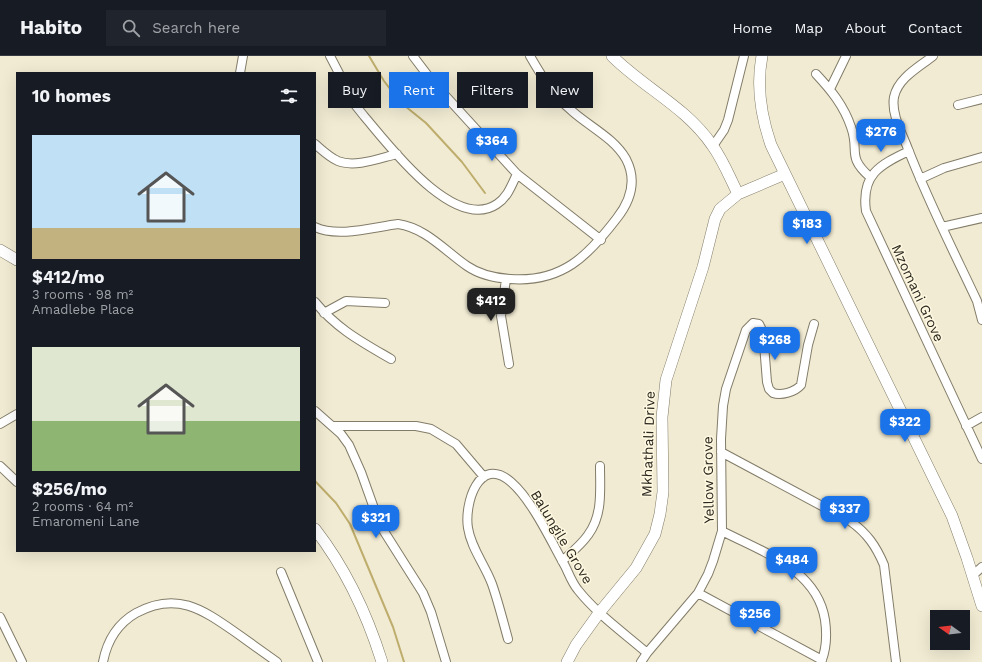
<!DOCTYPE html>
<html lang="en">
<head>
<meta charset="utf-8">
<style>
	body { margin:0; font-family:"Work Sans",sans-serif; background:#20242c; color:#f1f3f6; height:100vh; display:flex; flex-direction:column; font-size:15px; white-space:nowrap }
	* { box-sizing:border-box; margin:0 }
	p { font-size:13px; color:#9ea1a6 }
	.icon { flex:none; width:22px; height:22px; fill:none; stroke:currentColor; stroke-width:2; stroke-linecap:round; stroke-linejoin:round }
	.map { position:relative; flex:1; overflow:hidden }
	.drawer { position:absolute; left:16px; top:16px; width:300px; height:480px; display:flex; flex-direction:column; background:#171b24; border-radius:0px; box-shadow:0 4px 16px #0002 }
	.drawer>* { flex:none }
	.banner { position:absolute; left:328px; top:16px; width:380px; height:36px; display:flex; gap:8px }
	.needle { width:26px; rotate:285deg }
	.tools { position:absolute; left:930px; top:554px; display:grid; gap:8px }
	.tools a { display:grid; place-items:center; width:40px; height:40px; border-radius:0px; background:#171b24; box-shadow:0 4px 16px #0002; font-size:20px }
	.price { position:absolute; translate:-50% -34px; padding:0 9px; border-radius:8px; background:#1a73e8; color:#fff; font-size:13px; line-height:26px; filter:drop-shadow(0 1px 2px #0008) }
	.price::after { content:''; position:absolute; left:50%; top:24px; width:12px; height:9px; margin-left:-6px; background:inherit; clip-path:polygon(0 0,100% 0,50% 100%) }
	.price.selected { background:#222; color:#fff }
	ul { padding:0; list-style:none }
	li { display:grid; align-content:center; gap:8px; height:212px; padding:0 16px }
	li span { display:grid; place-items:center; height:124px; border-radius:0px; color:#555 }
	li>.icon { margin-inline-start:auto }
	span .icon { width:72px; height:72px; fill:#fffc; stroke-width:1 }
	li b { font-size:17px }
	h2 { display:flex; justify-content:space-between; align-items:center; height:48px; padding:0 16px; font-size:17px }
	.tag { padding:0 14px; border-radius:0px; background:#171b24; box-shadow:0 4px 16px #0002; font-size:14px; line-height:36px }
	.tag.selected { background:#1a73e8; color:#fff }
	header { display:flex; align-items:center; gap:24px; box-sizing:border-box; height:56px; padding:0 20px; background:#171b24; border-bottom:1px solid #363941 }
	header strong { font-size:19px }
	nav { display:flex; gap:22px; margin-inline-start:auto; font-size:14px }
	.search { width:280px; height:36px; background:#20242c; display:flex; align-items:center; gap:10px; box-sizing:border-box; padding:0 14px; border-radius:0px; color:#9ea1a6; font-size:15px }
	.map>svg:first-child { display:block }
</style>
</head>
<body>
<header>
<strong>Habito</strong>
<div class="search"><svg class="icon" aria-label="search" viewBox="0 0 24 24"><circle cx="10" cy="10" r="6"/><path d="M15 15l6 6"/></svg>Search here</div>
<nav><a>Home</a><a>Map</a><a>About</a><a>Contact</a></nav>
</header>
<div class="map">
<svg width="982" height="606" viewBox="0 0 982 606">
	<rect width="100%" height="100%" fill="#f1ebd3"/>
	<g fill="none" stroke-linecap="round" stroke-linejoin="round">
		<path stroke="#bead6c" stroke-width="2" d="M369 0 384 25 400 46 426 67 462 106 485 137
			M315 425 336 447 350 468 393 571 404 606"/>
		<defs>
			<path id="street" d="M330 0 356 50 364 60C388 88 454 177 497 148 508 141 512 128 517 118
				M413 0 432 25 517 118 601 184
				M933 0C919 11 898 22 894 41 891 58 902 77 908 93 928 145 953 194 977 245L982 264
				M240 17 243 0
				M816 18C831 34 844 50 851 71 860 95 846 100 870 121
				M830 33 846 0
				M958 49 982 43
				M315 88C322 94 329 101 338 105 355 112 380 102 397 98
				M713 90 724 74 728 64 744 0
				M909 95C879 109 861 119 866 155L982 403
				M920 123 944 112 982 101
				M315 171C338 182 374 171 398 168 426 172 445 195 467 210 480 219 495 222 510 223 562 227 588 200 617 162 631 144 637 124 626 103 614 82 590 71 572 55 554 40 542 21 530 0
				M942 171 982 162
				M506 223 501 260 509 308
				M315 246C337 273 362 286 391 303
				M324 257 346 245 385 247
				M315 355 341 378 349 389 361 416 380 469 423 537 431 556 446 606
				M0 368 17 358
				M333 370H416L431 373 456 388 484 421
				M966 370 982 361
				M721 396 850 465C867 477 876 490 884 509L896 606
				M0 410 17 426
				M722 475C762 496 817 513 825 564 827 578 827 592 821 606
				M562 505C571 497 581 489 588 479 603 459 600 434 600 410
				M281 516 318 606
				M973 519 982 511
				M698 537 822 604
				M0 561 22 606
				M508 583C503 565 498 545 492 528 485 509 471 492 468 472 464 448 479 398 511 426 532 444 551 485 565 510 569 518 572 527 578 534 597 558 624 577 647 597L698 537 708 518 713 505 722 475 721 383 723 350 726 333 746 274 753 267 759 268 763 276 767 326 769 333 773 337C781 340 795 336 801 329L808 289 814 268
				M103 606C107 585 117 568 136 557 176 535 202 553 235 576 249 586 263 596 277 606
				M641 606 647 597"/>
			<path id="secondary" d="M612 0C644 32 686 51 712 89 723 104 730 122 738 138
				M762 0C756 31 761 60 771 89L952 460 967 502 982 550
				M0 194 17 204
				M315 473C346 513 367 558 382 606
				M567 606 576 589 599 557 636 512 655 478 660 458 663 436 662 361 666 324 703 211 715 163 720 153 738 138 785 118"/>
		</defs>
		<use href="#street" stroke="#827c68" stroke-width="10"/>
		<use href="#secondary" stroke="#827c68" stroke-width="12"/>
		<use href="#street" stroke="#fff" stroke-width="8"/>
		<use href="#secondary" stroke="#fff" stroke-width="11"/>
	</g>
	<g text-anchor="middle" stroke-width="3" stroke-linejoin="round" paint-order="stroke">
		<g font-size="14" fill="#2a271f" stroke="#fef8e0">
			<text transform="translate(918 237) rotate(65)" y="5">Mzomani Grove</text>
			<text transform="translate(648 388) rotate(-88)" y="5">Mkhathali Drive</text>
			<text transform="translate(708 424) rotate(-91)" y="5">Yellow Grove</text>
			<text transform="translate(562 481) rotate(59)" y="5">Balungile Grove</text>
		</g>
	</g>
</svg>
<div class="tools">
<a><svg class="needle" viewBox="-14 -14 28 28"><path d="M0-13l5 13h-10z" fill="#e53935"/><path d="M0 13l5-13h-10z" fill="#9ea1a6"/></svg></a>
</div>
<b class="price" style="left:881px;top:97px">$276</b>
<b class="price" style="left:492px;top:106px">$364</b>
<b class="price" style="left:807px;top:189px">$183</b>
<b class="price selected" style="left:491px;top:266px">$412</b>
<b class="price" style="left:775px;top:305px">$268</b>
<b class="price" style="left:905px;top:387px">$322</b>
<b class="price" style="left:845px;top:474px">$337</b>
<b class="price" style="left:376px;top:483px">$321</b>
<b class="price" style="left:792px;top:525px">$484</b>
<b class="price" style="left:755px;top:579px">$256</b>
<div class="banner">
<a class="tag">Buy</a>
<a class="tag selected">Rent</a>
<a class="tag">Filters</a>
<a class="tag">New</a>
</div>
<section class="drawer">
<h2>10 homes<svg class="icon" aria-label="filters" viewBox="0 0 24 24"><path d="M4 7h16M4 17h16"/><circle cx="9" cy="7" r="2"/><circle cx="15" cy="17" r="2"/></svg></h2>
<ul>
<li><span style="background:linear-gradient(#bfe0f5 75%,#c2b280 0)"><svg class="icon" aria-label="home" viewBox="0 0 24 24"><path d="M3 11l9-7 9 7M6 9v11h12V9"/></svg></span><div><b>$412/mo</b><p>3 rooms · 98 m²</p><p>Amadlebe Place</p></div></li>
<li><span style="background:linear-gradient(#dfe7d0 60%,#8fb573 0)"><svg class="icon" aria-label="home" viewBox="0 0 24 24"><path d="M3 11l9-7 9 7M6 9v11h12V9"/></svg></span><div><b>$256/mo</b><p>2 rooms · 64 m²</p><p>Emaromeni Lane</p></div></li>
</ul>
</section>
</div>
</body>
</html>
